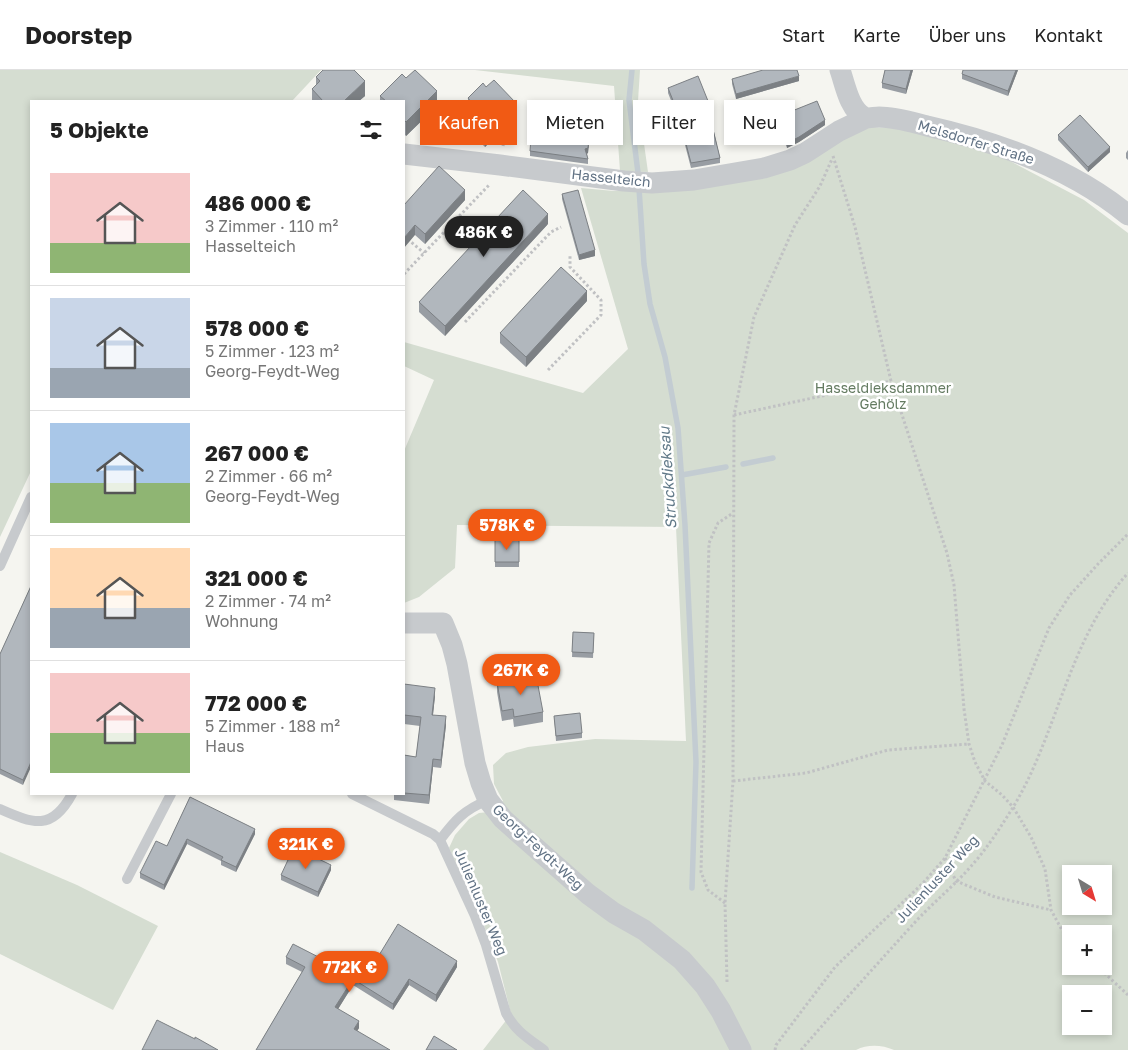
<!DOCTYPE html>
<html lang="de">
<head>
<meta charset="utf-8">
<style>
	body { margin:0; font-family:"Golos Text",sans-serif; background:#f2f2f2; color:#222; height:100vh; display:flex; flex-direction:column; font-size:19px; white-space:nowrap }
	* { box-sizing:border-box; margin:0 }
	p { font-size:16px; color:#767676 }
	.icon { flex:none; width:28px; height:28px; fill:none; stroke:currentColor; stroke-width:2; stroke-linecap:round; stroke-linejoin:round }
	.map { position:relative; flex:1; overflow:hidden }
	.drawer { position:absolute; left:30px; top:30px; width:375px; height:695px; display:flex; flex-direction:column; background:#fff; border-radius:0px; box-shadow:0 2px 8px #0003 }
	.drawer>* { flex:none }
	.top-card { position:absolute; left:420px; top:30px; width:475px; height:45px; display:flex; gap:10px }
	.needle { width:32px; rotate:142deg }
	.buttons { position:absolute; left:1062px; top:795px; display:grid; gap:10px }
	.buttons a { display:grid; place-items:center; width:50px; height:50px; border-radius:0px; background:#fff; box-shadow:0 2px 8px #0003; font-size:25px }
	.price { position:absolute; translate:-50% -42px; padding:0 11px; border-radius:18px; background:#f15a14; color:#fff; font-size:16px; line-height:32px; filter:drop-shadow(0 1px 2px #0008) }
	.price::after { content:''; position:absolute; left:50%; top:30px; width:15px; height:11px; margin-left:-8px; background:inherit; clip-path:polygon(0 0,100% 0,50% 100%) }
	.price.selected { background:#222; color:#fff }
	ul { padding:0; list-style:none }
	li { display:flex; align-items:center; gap:15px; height:125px; padding:0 20px }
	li+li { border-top:1px solid #e0e0e0 }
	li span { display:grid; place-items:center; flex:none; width:140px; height:100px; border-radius:0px; color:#555 }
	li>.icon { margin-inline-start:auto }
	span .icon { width:60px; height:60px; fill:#fffc; stroke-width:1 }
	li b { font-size:21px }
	h2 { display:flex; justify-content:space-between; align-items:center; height:60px; padding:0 20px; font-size:21px }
	.pill { padding:0 18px; border-radius:0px; background:#fff; box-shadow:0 2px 8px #0003; font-size:18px; line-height:45px }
	.pill.selected { background:#f15a14; color:#fff }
	header { display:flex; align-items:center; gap:30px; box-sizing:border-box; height:70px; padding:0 25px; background:#fff; border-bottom:1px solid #e0e0e0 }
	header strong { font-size:24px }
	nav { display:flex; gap:28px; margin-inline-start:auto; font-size:18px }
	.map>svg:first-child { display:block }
</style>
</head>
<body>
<header>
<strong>Doorstep</strong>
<nav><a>Start</a><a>Karte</a><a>Über uns</a><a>Kontakt</a></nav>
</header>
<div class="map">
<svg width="1128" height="980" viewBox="0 0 1128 980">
	<rect width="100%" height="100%" fill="#f5f5f0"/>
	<path fill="#d5ddd1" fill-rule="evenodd" d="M0 0H321L292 31H31V401L0 467Z
		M475 0H640L638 31 648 102 620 101 614 16Z
		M871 57 892 58 933 63 1008 90 1084 130 1128 163V980H894C882 975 868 974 856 980H483L511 944 498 892 480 845 449 778 455 765 469 749 479 743 489 742 503 731 494 714 493 695 506 683 528 677 595 669 686 671 676 457 457 455 455 498 419 527 404 533V381L434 310 404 296V272L583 323 628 279 581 118 614 121H655L846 67ZM1071 804H1104V836H1071ZM1071 864H1104V896H1071ZM1071 924H1104V956H1071Z
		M0 782 77 815 158 856 113 940 0 884Z"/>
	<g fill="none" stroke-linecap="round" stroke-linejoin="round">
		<path stroke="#c3ccd2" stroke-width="5.5" d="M632 0 629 30 638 103 644 194 650 234 665 287 678 358 685 455 696 692 692 818
			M743 394 773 388
			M682 405 726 397"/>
		<path stroke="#c0c1c3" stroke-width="3" stroke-dasharray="2.5 2.5" stroke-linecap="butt" d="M421 51 425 56V69
			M500 62 505 64 503 76
			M833 86 855 157 891 311 947 483 954 515 964 639 969 674 975 692 985 711 1002 725 1013 737 1031 767 1045 799 1051 840 1062 860 1071 870
			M404 166 424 183
			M404 204 490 114
			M465 252 551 162 561 157
			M548 300 601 245V230L570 197V186
			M734 345 891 311
			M733 711 806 703 888 680 969 674
			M945 788 956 811 995 827 1051 840
			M725 833 708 820 701 802 709 473 718 453 733 443
			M1097 896 1128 925
			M727 912 725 833 733 711 734 345 754 247 795 155 820 116 832 89
			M775 980 776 975 835 897 923 813 945 788 1002 675 1049 558 1070 525 1098 494 1128 464
			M801 980C839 936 878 893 917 850 935 831 956 814 973 794 988 777 1000 758 1012 739 1058 664 1068 569 1128 503"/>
		<path stroke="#c7cacd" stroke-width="10" d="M0 496 31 427
			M352 724 433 764 440 770
			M488 730C464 740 455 750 440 770L475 846 486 875 506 943C515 961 529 969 544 980
			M0 739C34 754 52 761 72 724
			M127 809 171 724"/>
		<path stroke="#c7cacd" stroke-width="21" d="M840 0C845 14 849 39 864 47 868 49 874 47 879 47 895 47 911 52 927 56 998 72 1071 98 1128 145
			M404 84 500 95 624 111 652 113 694 110 764 98 790 90 805 83 839 61 866 48
			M404 553H443L452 575 457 594 475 693 481 713 488 730 503 749 588 824 614 843 644 860 682 890 705 916 721 941 741 980"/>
	</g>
	<path fill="#989da3" d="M885 0H913L906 24 882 18V13Z
		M1018 0 1008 26 962 9V4Z
		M316 7 365 26 359 31H312V19L316 15Z
		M406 8 437 36 406 66 404 64V31H380V26Z
		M732 9 799 11 736 29 732 14Z
		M668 18 708 36 720 88V93L691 98 685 75V70L697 67 691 42 678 48 668 23Z
		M468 28 515 47 485 77 463 55V40L468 36Z
		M777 47 825 55 799 72 787 78 777 52Z
		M590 64 588 83 587 84 588 89V94L530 86V81Z
		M1058 65 1110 82 1088 102 1058 70Z
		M1128 80V90L1126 88V83Z
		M562 124 595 186 579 190 562 129Z
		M465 130 425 174 415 165 404 135Z
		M548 154 445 266 419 242V232Z
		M587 231 526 297 500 273V263Z
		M495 470H519V497H495Z
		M31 516 23 715 0 704V584Z
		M573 562 594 563 593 588 572 587Z
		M497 612 543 642V652L514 657 513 649 502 651 497 622Z
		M404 614 435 626 433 645 446 655 441 698 433 697 429 734 394 730V724H404V685L416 687 420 656 404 654Z
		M554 646 582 663V668L556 671Z
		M190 727 255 764 236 802 221 795V791L187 774 164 820 140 808V803L167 776Z
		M331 800 318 827 281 810V805Z
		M286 887 336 896 370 900 457 897 436 932 409 915 393 940 353 915 338 939 359 958 357 961 256 980 302 902 286 894Z"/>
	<path fill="#7c8084" d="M911 0H913L906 24V19Z
		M1016 0H1018L1008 26V21Z
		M799 6V11L736 29V24Z
		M365 11V26L359 31H344Z
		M437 21V36L406 66V52Z
		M515 32V47L485 77V62Z
		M691 37V42L678 48V43Z
		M825 50V55L799 72 787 78V73Z
		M590 59 588 83 585 84V79Z
		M1110 77V82L1088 102V97Z
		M465 120V130L425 174V164Z
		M548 144V154L445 266V256Z
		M415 155V165L404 178V168Z
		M595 180V186L579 190V185Z
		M587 221V231L526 297V287Z
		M435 618V626L432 653V645Z
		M446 646V655L441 698V690Z
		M433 689V697L429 734V725Z
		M31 692V697L23 715V710Z
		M255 759V764L236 802V797Z
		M187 769V774L164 820V815Z
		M331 795V800L318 827V822Z
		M457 891V897L436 932V925Z
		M353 909V915L335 944V937Z
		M409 909V915L393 940V934Z
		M359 951V958L354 966V959Z"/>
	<path fill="#b1b7bd" stroke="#7c8084" d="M323 0H354L365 11 344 31H323L312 19 320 11 316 7Z
		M415 0 437 21 406 52 404 50V31H386L380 26 402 4 406 8Z
		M763 0H797L799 6 736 24 732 9Z
		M885 0H911L906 19 882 13Z
		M963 0H1016L1008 21 962 4Z
		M698 6 708 31H706L720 88 691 93 685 70 698 66 691 37 678 43 668 18Z
		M494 10 515 32 485 62 463 40 471 32 468 28 483 13 486 17Z
		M817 31 825 50 799 67 787 73 777 47Z
		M1080 45 1110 77 1088 97 1058 65Z
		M532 54 590 59 588 78 585 79 588 89 530 81Z
		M439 96 465 120 425 164 415 155 404 168V135Z
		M523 120 548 144 445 256 419 232Z
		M578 120 595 180 579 185 562 124Z
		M561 197 587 221 526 287 500 263Z
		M495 470H519V492H495Z
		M31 516V692L23 710 0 699V584Z
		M573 562 594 563 593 583 572 582Z
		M536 605 543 642 514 647 513 639 502 641 497 612Z
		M404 614 435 618 432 645 446 646 441 690 433 689 429 725 404 723V685L416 687 421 647 404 645Z
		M580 643 582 663 556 666 554 646Z
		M190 727 255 759 236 797 221 790 223 787 187 769 164 815 140 803 156 771 167 776Z
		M294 777 331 795 318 822 281 805Z
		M398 854 457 891 436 925 409 909 393 934 353 909 335 937 359 951 354 959 390 980H256L305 897 286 887 293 874 336 896 344 884 370 900Z
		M157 950 195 969V967L218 980H142Z
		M434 966 457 980H426Z"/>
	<g text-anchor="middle" stroke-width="5" stroke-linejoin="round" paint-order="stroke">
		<g font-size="14" fill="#617284" stroke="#fff">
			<text transform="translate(976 72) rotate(17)" y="5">Melsdorfer Straße</text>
			<text transform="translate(611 108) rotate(6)" y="5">Hasselteich</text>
			<text transform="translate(538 777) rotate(43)" y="5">Georg-Feydt-Weg</text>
			<text transform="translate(937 809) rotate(-47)" y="5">Julienluster Weg</text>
			<text transform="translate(481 832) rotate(67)" y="5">Julienluster Weg</text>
		</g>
		<g font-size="14" fill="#647b61" stroke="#fff">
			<text x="883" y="323">Hasseldieksdammer<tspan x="883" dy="16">Gehölz</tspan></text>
		</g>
		<g font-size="15" font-style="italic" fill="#627a89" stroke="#fff">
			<text transform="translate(668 408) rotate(-94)" y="5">Struckdieksau</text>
		</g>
	</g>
</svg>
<div class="buttons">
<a><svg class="needle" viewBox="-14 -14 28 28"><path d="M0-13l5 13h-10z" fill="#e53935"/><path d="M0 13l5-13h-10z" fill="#767676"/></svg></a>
<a>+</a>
<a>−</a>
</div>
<b class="price selected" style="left:484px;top:188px">486K €</b>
<b class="price" style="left:507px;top:481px">578K €</b>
<b class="price" style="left:521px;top:626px">267K €</b>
<b class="price" style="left:306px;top:800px">321K €</b>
<b class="price" style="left:350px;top:923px">772K €</b>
<div class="top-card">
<a class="pill selected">Kaufen</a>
<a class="pill">Mieten</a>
<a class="pill">Filter</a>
<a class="pill">Neu</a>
</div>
<section class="drawer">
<h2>5 Objekte<svg class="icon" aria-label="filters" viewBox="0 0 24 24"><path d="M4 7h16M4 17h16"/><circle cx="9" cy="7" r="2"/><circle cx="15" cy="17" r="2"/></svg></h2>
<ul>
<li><span style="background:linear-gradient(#f6c9c9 70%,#8fb573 0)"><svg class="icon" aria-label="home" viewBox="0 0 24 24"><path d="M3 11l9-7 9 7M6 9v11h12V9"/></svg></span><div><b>486 000 €</b><p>3 Zimmer · 110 m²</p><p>Hasselteich</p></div></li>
<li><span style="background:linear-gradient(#c9d6e8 70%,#9aa5b1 0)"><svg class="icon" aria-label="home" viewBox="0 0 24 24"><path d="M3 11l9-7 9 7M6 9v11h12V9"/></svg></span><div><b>578 000 €</b><p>5 Zimmer · 123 m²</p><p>Georg-Feydt-Weg</p></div></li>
<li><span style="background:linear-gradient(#a9c7e8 60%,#8fb573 0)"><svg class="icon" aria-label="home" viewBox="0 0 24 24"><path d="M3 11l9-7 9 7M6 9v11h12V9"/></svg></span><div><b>267 000 €</b><p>2 Zimmer · 66 m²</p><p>Georg-Feydt-Weg</p></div></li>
<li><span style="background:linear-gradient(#ffd9b3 60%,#9aa5b1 0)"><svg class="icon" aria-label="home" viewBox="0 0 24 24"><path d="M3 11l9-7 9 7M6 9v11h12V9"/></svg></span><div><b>321 000 €</b><p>2 Zimmer · 74 m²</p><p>Wohnung</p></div></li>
<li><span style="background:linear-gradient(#f6c9c9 60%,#8fb573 0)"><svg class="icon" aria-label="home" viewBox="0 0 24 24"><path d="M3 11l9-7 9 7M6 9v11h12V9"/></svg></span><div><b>772 000 €</b><p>5 Zimmer · 188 m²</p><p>Haus</p></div></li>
</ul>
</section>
</div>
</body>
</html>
